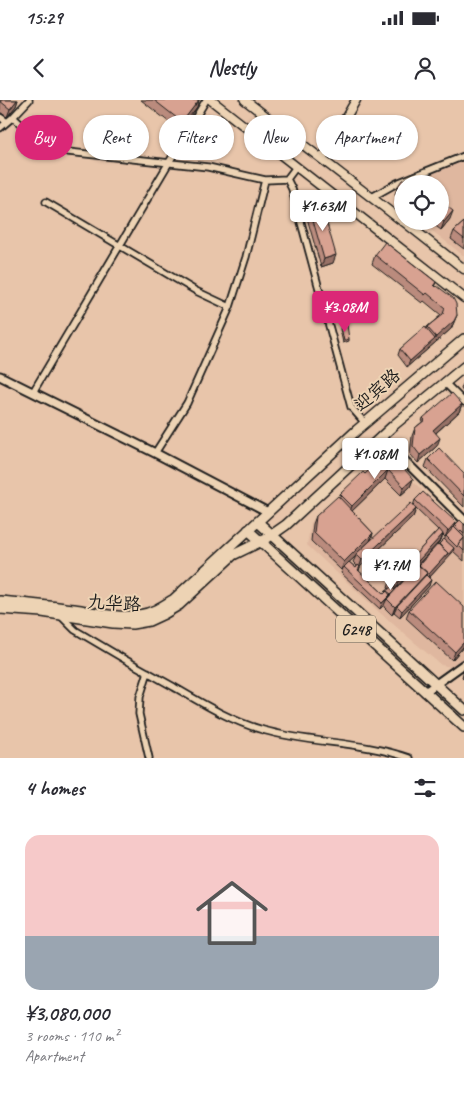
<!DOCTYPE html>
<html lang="en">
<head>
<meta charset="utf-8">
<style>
	body { margin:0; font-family:Caveat,"LXGW WenKai TC",sans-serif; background:#f7f7f7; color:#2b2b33; height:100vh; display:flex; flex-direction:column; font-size:19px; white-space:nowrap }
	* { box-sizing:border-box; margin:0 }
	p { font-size:16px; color:#7c7c81 }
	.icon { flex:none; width:28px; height:28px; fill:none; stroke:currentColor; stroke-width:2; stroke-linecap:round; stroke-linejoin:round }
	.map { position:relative; height:658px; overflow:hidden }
	.panel { display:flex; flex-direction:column; background:#fff; flex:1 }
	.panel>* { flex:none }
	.guide { position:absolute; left:15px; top:15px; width:435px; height:45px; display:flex; gap:10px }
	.tools { position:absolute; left:394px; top:75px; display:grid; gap:10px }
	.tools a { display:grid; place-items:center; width:55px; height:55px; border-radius:50%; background:#fff; box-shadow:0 1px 4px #0004; font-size:25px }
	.price { position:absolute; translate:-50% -42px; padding:0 11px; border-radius:5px; background:#fff; color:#222; font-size:16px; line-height:32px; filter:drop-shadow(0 1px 2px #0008) }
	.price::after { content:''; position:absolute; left:50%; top:30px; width:15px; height:11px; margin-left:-8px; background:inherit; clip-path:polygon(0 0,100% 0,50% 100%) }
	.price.active { background:#db2777; color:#fff }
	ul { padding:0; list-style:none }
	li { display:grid; align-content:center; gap:10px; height:265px; padding:0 25px }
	li span { display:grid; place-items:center; height:155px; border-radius:15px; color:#555 }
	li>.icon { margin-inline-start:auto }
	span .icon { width:90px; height:90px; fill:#fffc; stroke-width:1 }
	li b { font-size:21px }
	h2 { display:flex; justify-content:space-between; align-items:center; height:60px; padding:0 25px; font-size:21px }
	.chip { padding:0 18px; border-radius:22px; background:#fff; box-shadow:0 1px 4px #0004; font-size:18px; line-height:45px }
	.chip.active { background:#db2777; color:#fff }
	.status { display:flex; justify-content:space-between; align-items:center; height:35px; padding:0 25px; background:#fff; direction:ltr }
	.status svg { height:14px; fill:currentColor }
	header { display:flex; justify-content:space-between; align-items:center; height:65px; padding:0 25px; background:#fff; font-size:22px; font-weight:700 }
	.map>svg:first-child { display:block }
</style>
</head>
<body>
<div class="status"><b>15:29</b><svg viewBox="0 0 49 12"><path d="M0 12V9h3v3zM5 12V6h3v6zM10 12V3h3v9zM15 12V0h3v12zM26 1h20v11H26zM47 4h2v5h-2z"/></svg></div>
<header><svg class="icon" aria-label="back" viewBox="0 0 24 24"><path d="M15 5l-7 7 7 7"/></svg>Nestly<svg class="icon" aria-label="person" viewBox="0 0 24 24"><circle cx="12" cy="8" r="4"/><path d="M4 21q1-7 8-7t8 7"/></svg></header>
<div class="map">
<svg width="464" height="658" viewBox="0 0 464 658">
	<rect width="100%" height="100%" fill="#e8c5aa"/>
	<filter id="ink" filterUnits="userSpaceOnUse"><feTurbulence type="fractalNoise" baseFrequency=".02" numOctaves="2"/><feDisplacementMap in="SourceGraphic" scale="10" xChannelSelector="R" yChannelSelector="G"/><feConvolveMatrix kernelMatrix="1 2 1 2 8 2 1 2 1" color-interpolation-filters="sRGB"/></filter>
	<g filter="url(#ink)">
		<path fill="#dfb79f" d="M464 59V156L420 121H440V84H403Z
			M379 357H387L422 390 421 393 464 433V558L451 567 441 565 379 512 307 445 311 422Z"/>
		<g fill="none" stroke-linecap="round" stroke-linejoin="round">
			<defs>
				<path id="minor" d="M0 17 7 22
					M13 17C30 33 45 46 68 52L208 67 265 80 287 79
					M0 28 13 17 29 0
					M287 79 292 89 351 307 365 323
					M287 79 296 67
					M372 97 397 83 464 56
					M46 102 196 191 230 207
					M445 283 464 302
					M33 292 206 0
					M155 353 187 303 230 207 246 157 265 80
					M61 516 75 530C108 550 141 569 174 587 203 604 231 621 263 630 312 644 361 641 409 658
					M148 572 140 597 139 614 149 658"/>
				<path id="tertiary" d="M0 276 155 353 268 412
					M381 337 464 420
					M425 592 464 564"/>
				<path id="secondary" d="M211 0 464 198
					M245 0 402 121
					M322 59 356 0
					M403 121 464 169"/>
				<path id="trunk" d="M258 422 464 610
					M248 430 464 627
					M0 501C25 503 49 506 74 509 95 512 118 519 139 515 153 513 163 506 174 499L357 330 464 239
					M0 509 42 512 113 523 132 524 149 521 164 514 179 505 233 455 266 439 286 425 394 325 464 267"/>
			</defs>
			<use href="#minor" stroke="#1c1c1c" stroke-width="9"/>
			<use href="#tertiary" stroke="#1c1c1c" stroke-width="11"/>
			<use href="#secondary" stroke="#1c1c1c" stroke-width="11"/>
			<use href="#trunk" stroke="#1c1c1c" stroke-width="12"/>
			<use href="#minor" stroke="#edd3b4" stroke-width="5.5"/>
			<use href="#tertiary" stroke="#edd3b4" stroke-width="7"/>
			<use href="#secondary" stroke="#edd3b4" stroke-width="8"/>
			<use href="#trunk" stroke="#edd3b4" stroke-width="9"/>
		</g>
		<path fill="#ba8b7d" stroke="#1c1c1c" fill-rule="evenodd" d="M0 0H18L16 6 7 17 0 12Z
			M141 0H199L197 7 179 30Z
			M402 84V100L395 94 398 86Z
			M440 101 450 119 441 130 429 121H440Z
			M310 110 333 163 321 167 307 118Z
			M464 122V149L451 139 454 131Z
			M375 155 436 182 435 185 457 215 451 229 407 267 398 255 400 249 426 229 427 227 441 215 424 201 422 203 372 164Z
			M341 227 349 239V241L343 243 340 229Z
			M464 281V293L461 289Z
			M462 304 459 312 436 333 437 346 418 363 410 354 412 336 415 328 422 322 423 318Z
			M428 359 464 374V407L425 367Z
			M380 360 413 379 410 387 401 395 385 379 352 411 373 433 371 441 413 406 415 400 456 422 455 425 464 424V461L453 451 429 478V486L400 517 394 512 392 515 384 507V505L380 509 341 473 343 468 341 470 311 441 313 424 316 416 339 397 340 394 365 374ZM416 409 438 430 390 482 388 488 389 489 384 494 359 471 360 467 413 417ZM443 435 445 437V439L395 490 441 440ZM356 456 353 462 357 466 356 468 349 462Z
			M409 510 464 546 452 560 406 518Z
			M464 570V579L462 577Z"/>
		<path fill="#977166" stroke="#1c1c1c" d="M17 0H18L16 6 7 17 10 9Z
			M199 0 197 7 179 30 182 22Z
			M453 111 450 119 441 130 444 122Z
			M336 155 333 163 321 167 324 159Z
			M457 215 451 229 407 267 410 261 435 239 436 237Z
			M462 304 459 312 430 338 433 330Z
			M440 338 437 346 418 363 420 355Z
			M388 370 385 379 349 414 352 406Z
			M413 379 410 387 401 395 404 387Z
			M416 409 413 417 360 467 358 473V470L359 468 362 460Z
			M456 422 454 428 445 437 448 431Z
			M373 433 370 441 356 454V456L341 470 344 462Z
			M443 434 441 440 392 492 395 486Z
			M454 448 453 452 427 480 429 474 448 453Z
			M427 473 424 481 397 506 394 512 392 515 395 507Z
			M431 480 429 486 400 517 402 511Z
			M387 499 384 505 380 509 382 503Z
			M464 542V546L452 560 455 552Z"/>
		<path fill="#d8a291" stroke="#1c1c1c" d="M0 0H17L10 9 0 1Z
			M154 0H199L182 22Z
			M410 77 419 84H402V90L398 86 402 80Z
			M440 101 453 111 444 122 440 119Z
			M322 106 336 155 324 159 310 110Z
			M464 122V139L454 131Z
			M385 142 436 182 434 185 436 187 437 186 453 198 456 204 457 215 454 221 436 237 427 227 443 214 445 208 427 193 425 195 375 155Z
			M347 225 349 239 344 241 341 227Z
			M425 227 435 239 410 261 400 249Z
			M452 293 462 304 433 330 440 338 420 355 413 346 415 328 425 320 423 318Z
			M439 348 464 374V396L428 359Z
			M380 360H396L413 379 404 387 388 370 352 406 340 394 363 372 365 374Z
			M423 392 456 422 448 431 415 400Z
			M338 396 373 433 344 462 314 433 316 416Z
			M411 403 416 409 362 460 356 454Z
			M460 420 464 424V434L455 425Z
			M454 427 464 437V438L458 445 457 447 446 436Z
			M439 429 443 434 395 486 390 482Z
			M464 438V451L458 445Z
			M444 439 454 448 448 455V453L439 444Z
			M438 444 448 453 429 474 419 465Z
			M349 462 356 468 358 465 360 467 358 470 384 494 387 491 391 494 382 503 344 467Z
			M418 465 427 473 395 507 387 499Z
			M426 475 431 480 402 511 397 506Z
			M436 481 464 507V542L455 552 409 510Z
			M391 487 395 490 390 495 387 491 385 492Z"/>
	</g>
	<g text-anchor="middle" stroke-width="4" stroke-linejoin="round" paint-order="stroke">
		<rect fill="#edd3b4" stroke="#5b534a" stroke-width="1" x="336" y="515.5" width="40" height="27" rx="4"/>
		<g font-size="16" font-weight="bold" fill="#1c1c1c">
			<text x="356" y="535">G248</text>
		</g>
		<g font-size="18" fill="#1c1c1c" stroke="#edd3b4">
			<text transform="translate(377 290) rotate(-41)" y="6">迎宾路</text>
			<text transform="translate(114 503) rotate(3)" y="6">九华路</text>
		</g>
	</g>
</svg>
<div class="tools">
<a><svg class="icon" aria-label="locate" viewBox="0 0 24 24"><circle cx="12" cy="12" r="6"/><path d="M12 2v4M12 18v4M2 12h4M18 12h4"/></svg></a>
</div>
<b class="price" style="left:323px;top:132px">¥1.63M</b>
<b class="price active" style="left:345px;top:233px">¥3.08M</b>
<b class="price" style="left:375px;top:380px">¥1.08M</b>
<b class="price" style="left:391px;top:491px">¥1.7M</b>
<div class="guide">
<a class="chip active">Buy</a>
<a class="chip">Rent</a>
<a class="chip">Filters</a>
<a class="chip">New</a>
<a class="chip">Apartment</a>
</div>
</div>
<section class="panel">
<h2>4 homes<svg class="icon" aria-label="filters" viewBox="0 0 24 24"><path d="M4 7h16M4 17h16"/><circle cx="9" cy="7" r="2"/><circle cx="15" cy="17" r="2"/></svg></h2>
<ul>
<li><span style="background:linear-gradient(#f6c9c9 65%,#9aa5b1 0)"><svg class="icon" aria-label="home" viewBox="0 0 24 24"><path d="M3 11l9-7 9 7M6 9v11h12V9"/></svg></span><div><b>¥3,080,000</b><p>3 rooms · 110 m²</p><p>Apartment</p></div></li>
</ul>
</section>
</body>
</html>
